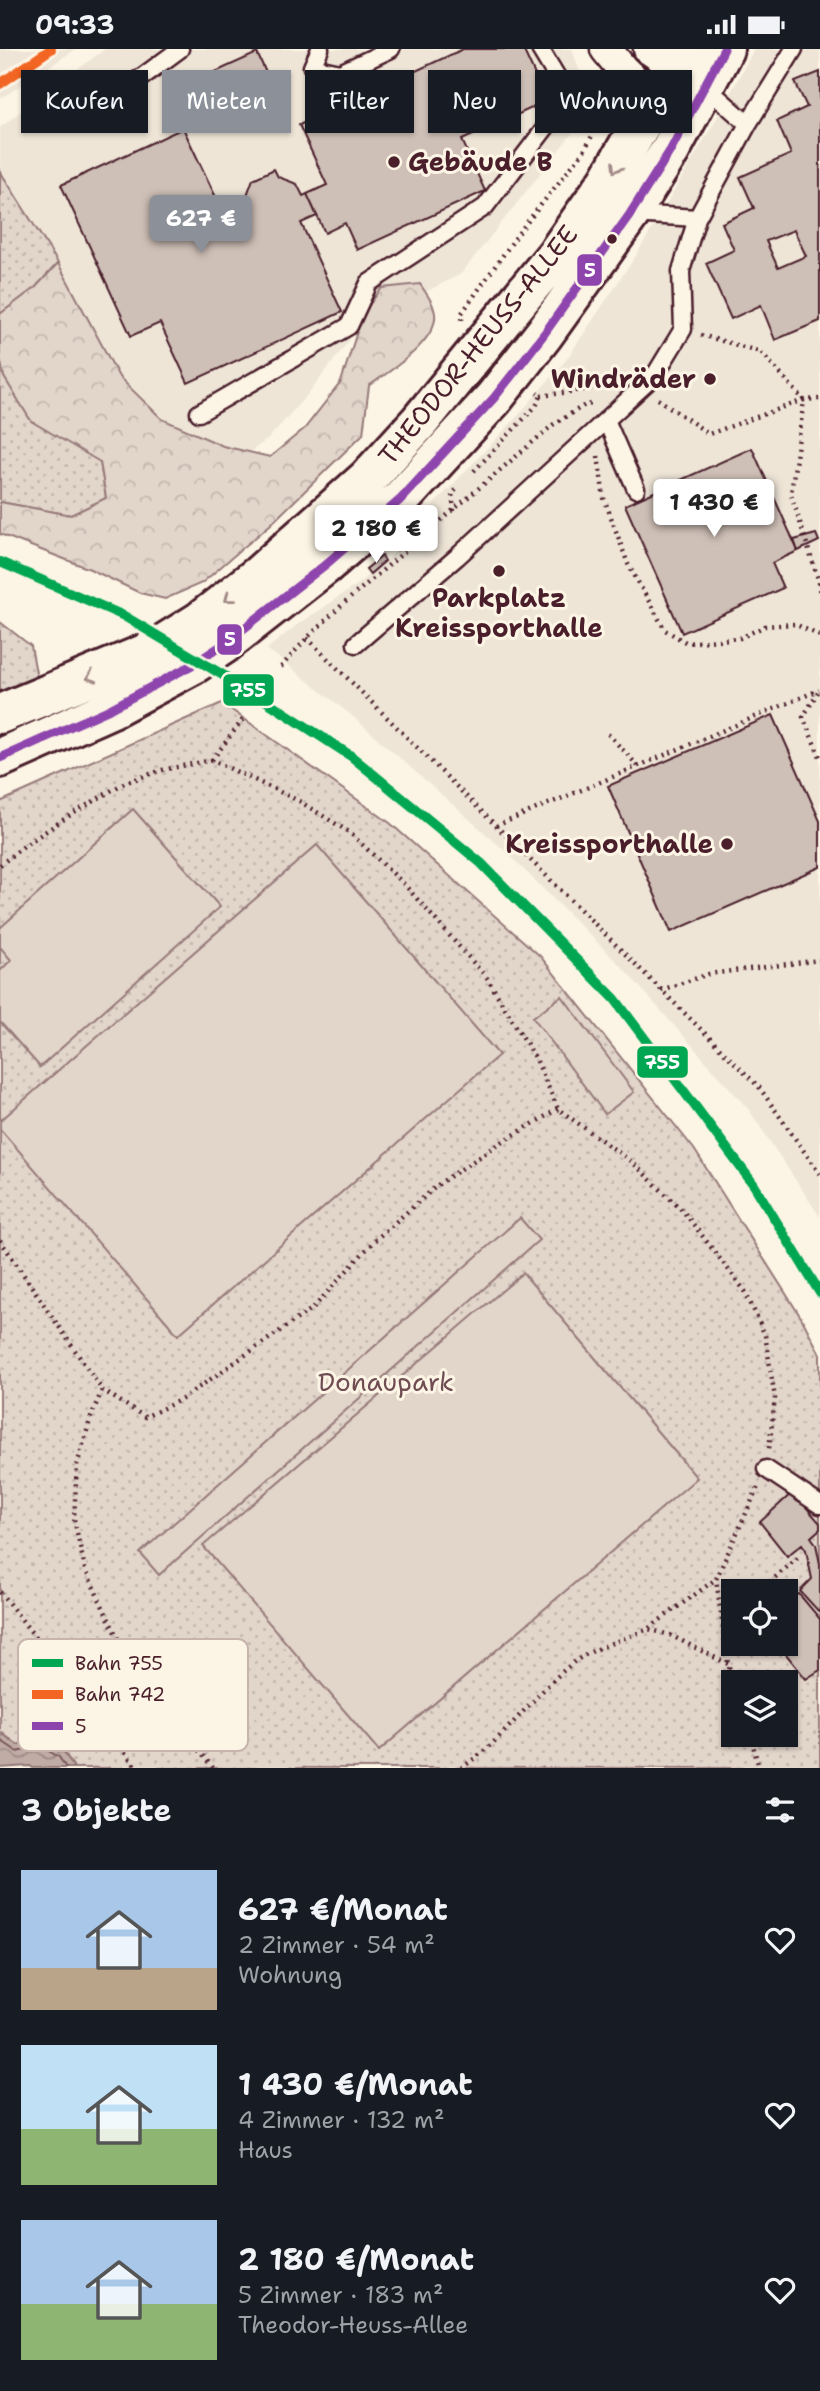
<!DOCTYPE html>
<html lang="de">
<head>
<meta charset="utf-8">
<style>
	body { margin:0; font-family:"Shantell Sans",sans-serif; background:#242831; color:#f1f3f6; height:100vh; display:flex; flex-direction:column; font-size:26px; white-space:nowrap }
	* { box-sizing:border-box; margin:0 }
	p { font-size:23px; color:#9ea1a6 }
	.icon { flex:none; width:38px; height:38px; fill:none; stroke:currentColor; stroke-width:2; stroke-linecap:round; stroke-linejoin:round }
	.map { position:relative; height:1719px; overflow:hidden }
	.sheet { display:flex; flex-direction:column; background:#171b24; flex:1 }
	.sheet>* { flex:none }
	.hud { position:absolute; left:21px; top:21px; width:779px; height:63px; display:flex; gap:14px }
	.controls { position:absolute; left:721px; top:1530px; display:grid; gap:14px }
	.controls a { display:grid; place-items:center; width:77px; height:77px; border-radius:0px; background:#171b24; box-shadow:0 2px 5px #0004; font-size:35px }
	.price { position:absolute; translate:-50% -60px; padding:0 16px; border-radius:7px; background:#fff; color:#222; font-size:23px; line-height:46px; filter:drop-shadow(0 2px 4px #0008) }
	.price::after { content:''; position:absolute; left:50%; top:42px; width:21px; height:16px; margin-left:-10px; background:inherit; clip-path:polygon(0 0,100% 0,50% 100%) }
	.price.active { background:#8c9099; color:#fff }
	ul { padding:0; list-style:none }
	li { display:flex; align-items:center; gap:21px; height:175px; padding:0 21px }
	li span { display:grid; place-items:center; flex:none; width:196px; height:140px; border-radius:0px; color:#555 }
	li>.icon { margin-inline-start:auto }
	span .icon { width:84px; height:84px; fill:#fffc; stroke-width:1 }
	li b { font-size:30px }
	h2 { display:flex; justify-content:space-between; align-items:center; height:84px; padding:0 21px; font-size:30px }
	.pill { padding:0 24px; border-radius:0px; background:#171b24; box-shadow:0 2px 5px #0004; font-size:24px; line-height:63px }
	.pill.active { background:#8c9099; color:#fff }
	.status { display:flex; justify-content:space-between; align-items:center; height:49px; padding:0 35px; background:#171b24; direction:ltr }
	.status svg { height:19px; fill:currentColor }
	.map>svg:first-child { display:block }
</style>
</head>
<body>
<div class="status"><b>09:33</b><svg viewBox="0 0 49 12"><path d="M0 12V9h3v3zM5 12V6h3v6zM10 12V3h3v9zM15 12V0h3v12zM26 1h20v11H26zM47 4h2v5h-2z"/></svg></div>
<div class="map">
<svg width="820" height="1719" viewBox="0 0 820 1719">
	<defs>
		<pattern id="grass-dots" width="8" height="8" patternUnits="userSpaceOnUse" patternTransform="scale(1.75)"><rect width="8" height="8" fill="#e2d5ca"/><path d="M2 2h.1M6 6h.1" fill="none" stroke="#c3b6ae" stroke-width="1.8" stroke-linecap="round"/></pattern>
		<pattern id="forest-crowns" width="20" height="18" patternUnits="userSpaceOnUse" patternTransform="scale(1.75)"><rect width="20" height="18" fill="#e2d5ca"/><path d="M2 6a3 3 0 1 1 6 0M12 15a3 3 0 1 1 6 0" fill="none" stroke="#c3b6ae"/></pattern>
		<pattern id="water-waves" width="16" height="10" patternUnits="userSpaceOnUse" patternTransform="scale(1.75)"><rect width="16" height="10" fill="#c0aca5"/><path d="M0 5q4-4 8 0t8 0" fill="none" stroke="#9e8b87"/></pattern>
	</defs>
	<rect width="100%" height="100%" fill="#fcf5e5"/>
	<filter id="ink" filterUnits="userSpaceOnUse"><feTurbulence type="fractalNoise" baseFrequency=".0143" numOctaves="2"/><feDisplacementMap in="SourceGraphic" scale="14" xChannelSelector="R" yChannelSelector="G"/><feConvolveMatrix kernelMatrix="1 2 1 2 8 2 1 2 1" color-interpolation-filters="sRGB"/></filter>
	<g filter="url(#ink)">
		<path fill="#eee5d7" d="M0 0H76L0 50Z
			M105 0H572L586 41 585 68 461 225 362 275 308 345 268 390 235 414 179 441 0 125V78Z
			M754 0H820V1168L749 1061 623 919 503 800 351 666 267 600 298 575 355 537 419 483 422 468 515 370 566 311 637 205 714 74Z"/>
		<path fill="url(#grass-dots)" stroke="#967a7a" stroke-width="2" fill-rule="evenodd" d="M0 122 58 214 36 238 0 265Z
			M0 309 4 328 100 413 106 449 71 466 0 453Z
			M0 573 31 597 37 629 14 645 0 650Z
			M222 654 390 774 540 907 694 1100 802 1270 820 1305V1719H74L64 1703 18 1696 0 1683V753ZM733 1542H786V1594H733ZM733 1633H786V1685H733Z"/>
		<path fill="url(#forest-crowns)" stroke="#967a7a" stroke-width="2" d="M58 214 119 328 162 370 223 397 270 408 305 379 341 333 363 264 382 239 420 235C425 243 432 251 434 260 444 289 388 323 369 337L363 385 271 475 202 534 165 550 140 544 90 520 0 485V453L71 466 106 449 100 413 31 372 4 328 0 309V265L36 238Z"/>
		<path fill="#e2d5ca" stroke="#967a7a" stroke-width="2" d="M133 760 220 858 40 1018 0 973V922L11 911 0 898V879Z
			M317 796 499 1006 178 1286 0 1080V1072Z
			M562 947 634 1043 605 1065 533 968Z
			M520 1169 539 1191 159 1526 140 1504Z
			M523 1224 697 1429 379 1702 203 1497Z"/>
		<path fill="url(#water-waves)" stroke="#917474" stroke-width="2" d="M0 1683 18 1696 38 1687 64 1703 74 1719H33L30 1717 0 1719Z"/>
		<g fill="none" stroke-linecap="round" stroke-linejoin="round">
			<path stroke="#79575c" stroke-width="2" d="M0 1691 18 1703 38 1696 59 1708 66 1719"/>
		</g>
		<path fill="#cfc0b7" stroke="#4a1f2b" stroke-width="2" fill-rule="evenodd" d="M463 0H523L547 52 462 91 485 142 357 201 345 174 325 184 307 145 327 136 299 76Z
			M257 4 273 39 218 64 202 29Z
			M820 23V272L775 291 761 256 731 270 706 214 734 201 722 174 754 159 740 128 791 105 777 72 807 58 795 33ZM794 181 806 207 778 219 766 192Z
			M183 79 221 159 247 146 253 130 274 120 278 128 297 135 303 147 307 145 317 167 301 174 342 263 188 334 160 274 131 287 61 136Z
			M752 399 798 502 772 514 783 539 682 584 625 456Z
			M409 484 413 488 397 501 394 497Z
			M816 485 819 492 798 502 794 491Z
			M382 507 385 512 370 525 366 520Z
			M773 666 820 772V818L671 883 608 737Z
			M793 1443 820 1474V1480L811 1488 816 1495 820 1515V1564L800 1542 812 1530 806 1501 802 1495 787 1507 760 1473Z
			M799 1545 820 1570V1621L806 1630 777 1594H786V1549Z"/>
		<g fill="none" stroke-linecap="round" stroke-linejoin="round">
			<defs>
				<path id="service" d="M320 0 312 18 340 24 391 0
					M705 37 748 75
					M82 72 180 0
					M632 165 697 169
					M199 364 349 277 369 234 485 158 569 48 540 0
					M606 371 636 440
					M356 595 457 508 655 326 683 280 681 222 697 169 748 75 794 0
					M766 1420 820 1456"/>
				<path id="minor" d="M606 0 623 21 656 52
					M649 0 691 28"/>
				<path id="primary" d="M0 665 154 601 199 573 259 526 367 430 420 372 556 206 608 132 684 0
					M0 709 110 660 192 616 224 595 325 516 400 451 494 349 544 285 630 165 670 102 724 0"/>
			</defs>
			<use href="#service" stroke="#4a1f2b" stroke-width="21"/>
			<use href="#minor" stroke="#4a1f2b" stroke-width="35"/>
			<use href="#primary" stroke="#4a1f2b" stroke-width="44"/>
			<path stroke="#4a1f2b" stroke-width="4.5" stroke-dasharray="2 5" stroke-linecap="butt" d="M462 271V264L520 182 584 102 603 66 604 41
				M701 286 761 303 804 351 820 350
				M541 347 604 338 608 341
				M658 350 709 385 804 351 791 445 819 533 820 547
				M598 407 604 449 628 515 665 581 687 594 740 589 765 577 795 575 820 587
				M474 422 536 357 541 347 537 344
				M454 462 452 445 456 441
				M415 480 435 478
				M307 589 759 1038 820 1125
				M281 618 307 589 342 556 554 375 585 356 592 355
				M818 643 803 668 820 708
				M608 685 638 717
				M212 711 244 669
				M496 777 819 641
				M0 816 25 796 69 767 124 734 162 721 212 711 299 752 349 783 403 834 487 929 536 1010 558 1060 632 1113 683 1162 745 1242 765 1286 775 1349 769 1400
				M661 941 709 925 820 911
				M0 1191 102 1341 91 1368 77 1416 74 1470 85 1520 130 1615 213 1719
				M102 1341 145 1368 182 1350 313 1259 374 1192 440 1134 502 1093 558 1060
				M759 1542 798 1509
				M0 1543 137 1719
				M723 1573 733 1564
				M649 1579 716 1530
				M734 1633 728 1615 716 1530 758 1438
				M750 1685 759 1719
				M461 1719C505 1691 533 1645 574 1613 591 1600 627 1589 648 1580L670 1586 728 1615"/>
			<use href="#service" stroke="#fcf5e5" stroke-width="16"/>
			<use href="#minor" stroke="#fcf5e5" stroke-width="30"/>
			<use href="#primary" stroke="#fcf5e5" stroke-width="38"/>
			<defs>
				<path id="bus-1" d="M0 709 110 660 192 616 224 595 325 516 400 451 494 349 544 285 630 165 670 102 724 0"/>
			</defs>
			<use href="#bus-1" stroke="#fcf5e5" stroke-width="14"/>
			<use href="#bus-1" stroke="#8e44ad" stroke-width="9"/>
			<defs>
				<path id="rail-1" d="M0 513 124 567 268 653 351 707 481 814 615 950 754 1136 820 1244"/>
				<path id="rail-2" d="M0 35 51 0"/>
			</defs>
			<use href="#rail-1" stroke="#fcf5e5" stroke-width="16"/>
			<use href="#rail-2" stroke="#fcf5e5" stroke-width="16"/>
			<use href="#rail-1" stroke="#00a651" stroke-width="10"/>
			<use href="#rail-2" stroke="#f26522" stroke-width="10"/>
		</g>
		<defs><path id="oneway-chevron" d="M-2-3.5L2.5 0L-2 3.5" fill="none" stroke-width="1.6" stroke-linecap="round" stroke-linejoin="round" transform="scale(1.75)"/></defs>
		<g stroke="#a38a88">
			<use href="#oneway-chevron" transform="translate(616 119) rotate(121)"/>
			<use href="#oneway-chevron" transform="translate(229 549) rotate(142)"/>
			<use href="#oneway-chevron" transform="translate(91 628) rotate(157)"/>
		</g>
	</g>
	<g fill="#4a1f2b" stroke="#fcf5e5" stroke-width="2.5">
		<circle cx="394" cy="113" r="7"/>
		<circle cx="612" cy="190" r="6"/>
		<circle cx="710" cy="330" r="7"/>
		<circle cx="499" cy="522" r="7"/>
		<circle cx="727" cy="795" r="7"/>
	</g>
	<g text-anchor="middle" stroke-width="6" stroke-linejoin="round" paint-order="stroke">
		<g font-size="26" font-weight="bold" fill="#4a1f2b" stroke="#fcf5e5" text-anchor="end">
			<text x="408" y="122" text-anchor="start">Gebäude B</text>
			<text x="696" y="339">Windräder</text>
			<text x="499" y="558" text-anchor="middle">Parkplatz<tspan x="499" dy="30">Kreissporthalle</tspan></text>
			<text x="713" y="804">Kreissporthalle</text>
		</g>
		<g font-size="26" fill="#4a1f2b" stroke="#fcf5e5">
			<text transform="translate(478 296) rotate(-51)" y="9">THEODOR-HEUSS-ALLEE</text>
		</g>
		<g font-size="26" fill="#704c53" stroke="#fcf5e5">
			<text x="386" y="1342">Donaupark</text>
		</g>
	</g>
	<rect x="18" y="1590" width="230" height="112" rx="10" fill="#fcf5e5" stroke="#c7b5ad" stroke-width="2"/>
	<rect x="32" y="1610" width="31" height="8" fill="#00a651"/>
	<rect x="32" y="1641" width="31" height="9" fill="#f26522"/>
	<rect x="32" y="1673" width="31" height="8" fill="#8e44ad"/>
	<g font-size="19" fill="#4a1f2b">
		<text x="75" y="1621">Bahn 755</text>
		<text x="75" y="1652">Bahn 742</text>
		<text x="75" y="1684">5</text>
	</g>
	<g stroke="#fcf5e5" stroke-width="2.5">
		<rect x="576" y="204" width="27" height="34" rx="7" fill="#8e44ad"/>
		<rect x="216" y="574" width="27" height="33" rx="7" fill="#8e44ad"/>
		<rect x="222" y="624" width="53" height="34" rx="7" fill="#00a651"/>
		<rect x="636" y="996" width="53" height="34" rx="7" fill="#00a651"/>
	</g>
	<g font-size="19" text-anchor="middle" font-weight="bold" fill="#fff">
		<text x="590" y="228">5</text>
		<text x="230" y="597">5</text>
		<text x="248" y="648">755</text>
		<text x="662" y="1020">755</text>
	</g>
</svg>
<div class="controls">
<a><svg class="icon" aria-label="locate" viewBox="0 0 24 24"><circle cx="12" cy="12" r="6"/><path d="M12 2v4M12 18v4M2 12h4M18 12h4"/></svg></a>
<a><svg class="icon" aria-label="layers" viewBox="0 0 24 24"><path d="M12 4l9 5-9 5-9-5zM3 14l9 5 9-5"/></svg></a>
</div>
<b class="price active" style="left:201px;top:206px">627 €</b>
<b class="price" style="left:714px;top:490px">1 430 €</b>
<b class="price" style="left:376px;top:516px">2 180 €</b>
<div class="hud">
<a class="pill">Kaufen</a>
<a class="pill active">Mieten</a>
<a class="pill">Filter</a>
<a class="pill">Neu</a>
<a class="pill">Wohnung</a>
</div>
</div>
<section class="sheet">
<h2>3 Objekte<svg class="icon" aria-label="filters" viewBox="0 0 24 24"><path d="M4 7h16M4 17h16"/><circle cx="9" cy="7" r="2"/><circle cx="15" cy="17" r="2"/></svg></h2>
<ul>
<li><span style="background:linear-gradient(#a9c7e8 70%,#b9a48a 0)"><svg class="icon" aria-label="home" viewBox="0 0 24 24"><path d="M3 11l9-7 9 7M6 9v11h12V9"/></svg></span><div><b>627 €/Monat</b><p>2 Zimmer · 54 m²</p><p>Wohnung</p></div><svg class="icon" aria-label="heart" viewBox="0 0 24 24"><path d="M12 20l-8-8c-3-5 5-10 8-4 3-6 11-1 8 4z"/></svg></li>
<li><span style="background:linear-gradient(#bfe0f5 60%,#8fb573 0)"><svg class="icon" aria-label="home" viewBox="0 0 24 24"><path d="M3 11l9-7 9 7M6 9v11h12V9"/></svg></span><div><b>1 430 €/Monat</b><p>4 Zimmer · 132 m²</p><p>Haus</p></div><svg class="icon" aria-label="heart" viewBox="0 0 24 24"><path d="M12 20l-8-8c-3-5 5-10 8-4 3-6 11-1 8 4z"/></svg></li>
<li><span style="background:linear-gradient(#a9c7e8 60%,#8fb573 0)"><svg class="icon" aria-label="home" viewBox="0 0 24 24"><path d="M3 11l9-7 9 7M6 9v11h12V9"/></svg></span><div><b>2 180 €/Monat</b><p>5 Zimmer · 183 m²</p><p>Theodor-Heuss-Allee</p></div><svg class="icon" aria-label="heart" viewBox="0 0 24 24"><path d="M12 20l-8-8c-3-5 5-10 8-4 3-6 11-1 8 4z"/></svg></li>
</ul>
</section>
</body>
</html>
